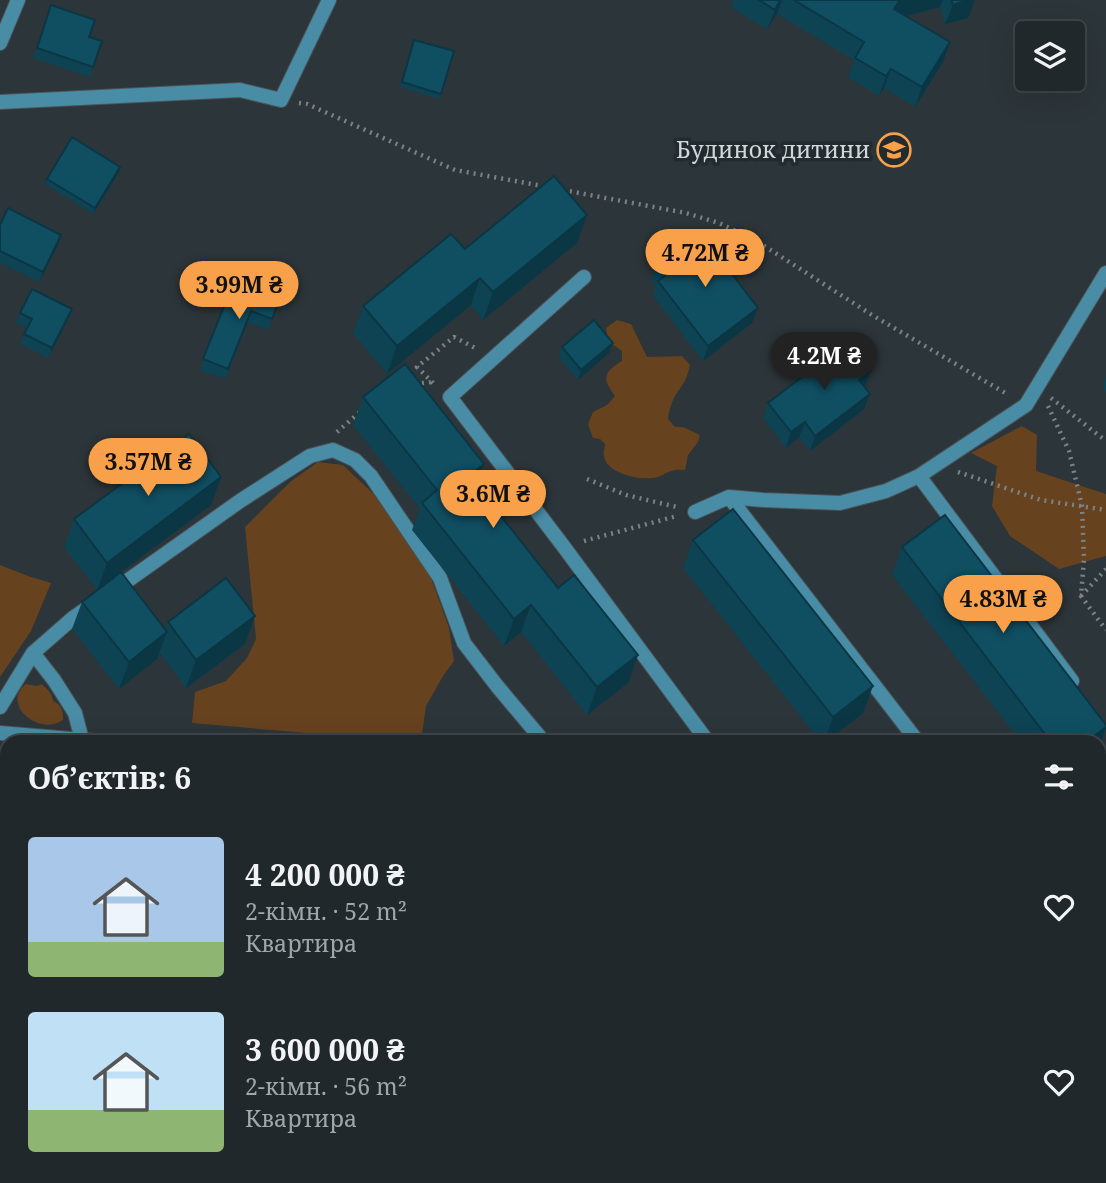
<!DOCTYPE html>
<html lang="uk">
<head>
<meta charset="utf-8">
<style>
	body { margin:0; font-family:"Noto Serif",serif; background:#293033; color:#f1f3f6; height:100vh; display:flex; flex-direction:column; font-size:26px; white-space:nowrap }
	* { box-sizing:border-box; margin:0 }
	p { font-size:23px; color:#a2a6a9 }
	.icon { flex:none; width:38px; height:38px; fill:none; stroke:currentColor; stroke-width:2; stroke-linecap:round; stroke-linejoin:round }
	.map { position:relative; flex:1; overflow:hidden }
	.panel { position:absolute; left:0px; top:735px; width:1106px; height:448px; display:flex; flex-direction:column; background:#21282b; border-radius:21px 21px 0 0; box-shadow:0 7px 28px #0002,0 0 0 2px #3e4447 }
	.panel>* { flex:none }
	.tools { position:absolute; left:1015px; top:21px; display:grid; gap:14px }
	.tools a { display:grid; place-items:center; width:70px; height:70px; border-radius:7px; background:#21282b; box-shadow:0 7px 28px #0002,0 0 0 2px #3e4447; font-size:35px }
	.price { position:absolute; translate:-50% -60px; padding:0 16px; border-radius:24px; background:#f8a14a; color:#111; font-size:23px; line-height:46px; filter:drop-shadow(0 2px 4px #0008) }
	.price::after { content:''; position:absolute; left:50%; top:42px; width:21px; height:16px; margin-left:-10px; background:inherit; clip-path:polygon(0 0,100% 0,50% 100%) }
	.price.selected { background:#222; color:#fff }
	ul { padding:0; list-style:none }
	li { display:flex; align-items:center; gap:21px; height:175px; padding:0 28px }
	li span { display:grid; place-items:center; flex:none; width:196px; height:140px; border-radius:7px; color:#555 }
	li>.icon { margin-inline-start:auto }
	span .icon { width:84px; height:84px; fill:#fffc; stroke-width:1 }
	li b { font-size:30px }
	h2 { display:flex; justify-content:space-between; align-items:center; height:84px; padding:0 28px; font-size:30px }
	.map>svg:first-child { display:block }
</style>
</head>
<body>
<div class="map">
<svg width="1106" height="1183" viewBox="0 0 1106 1183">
	<rect width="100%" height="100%" fill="#2c3539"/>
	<path fill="#66421f" d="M617 320 631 324 647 357 682 356 690 365C687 380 683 384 675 396 671 403 669 411 668 419L675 427H683L700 435 698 442 688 455 685 470C666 468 666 477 652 478 638 480 606 473 604 456 603 452 605 448 605 444L600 439 593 438 588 424 593 412 607 405 615 396C602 379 603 372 622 361V351L608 341 606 328Z
		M1022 426 1037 435 1036 471 1106 494V556L1059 569 1010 536 992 506 997 466 971 453Z
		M318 462 343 465 378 498 430 575 449 628 454 661 443 676 426 706 421 741 349 736 344 742H323L318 734 192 723 195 692 226 681 247 658 256 639 245 527 290 482Z
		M0 565 28 576 51 583 31 631 0 677Z
		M26 684 37 686 42 684C48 690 52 693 53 701 62 705 63 711 63 720 39 737 0 704 26 684Z"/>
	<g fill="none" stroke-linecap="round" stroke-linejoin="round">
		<defs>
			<path id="lane" d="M0 102 240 90 281 100 329 0
				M584 277 450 397 564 547 708 742
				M729 497 918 742
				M695 512 729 497 763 500 840 503 886 491 919 476
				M113 591 240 501 299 463 310 456 333 450 355 460 371 476 440 578 464 643 497 686 544 742
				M33 653 54 680 75 713 82 740
				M1072 681 919 476 1026 405 1106 273
				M0 707 33 653 73 618 93 604"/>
			<path id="street" d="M0 43 18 0
				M0 733 106 742
				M1099 831 1106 832
				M1099 1131 1106 1003
				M59 1183 61 1176
				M716 1183 718 1176
				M1096 1183 1097 1176"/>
		</defs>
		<use href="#lane" stroke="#4a5256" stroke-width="16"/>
		<use href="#street" stroke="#4a5256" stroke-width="16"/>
		<path stroke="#7b8386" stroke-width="4.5" stroke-dasharray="2 5" stroke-linecap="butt" d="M299 103 307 104 455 170 548 187
			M563 190 686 213 719 223 755 240 872 315 1007 394
			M433 383 417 367 454 337 477 349
			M415 384 432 382
			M1051 398 1106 441
			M1048 406 1069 451 1082 506 1084 559 1081 596 1106 630
			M337 432 360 412
			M958 472 1041 500 1106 510
			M587 479 626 495 677 507
			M584 541 677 516
			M1081 596 1106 569"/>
		<use href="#lane" stroke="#498ca5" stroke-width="14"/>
		<use href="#street" stroke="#498ca5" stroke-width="14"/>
	</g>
	<path fill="#0e4354" d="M731 0H975L968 18 945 24 940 7 906 16 943 62 915 107 884 88 879 96 848 77 854 60 777 14 767 29 732 8 734 2Z
		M51 5 89 37 102 41 90 77 33 58Z
		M414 40 454 51 439 99 400 87Z
		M119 172 93 214 45 184 47 179Z
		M0 225 61 235 58 245 39 282 0 263Z
		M577 243 483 320 471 305 387 374 353 333 363 306 465 249Z
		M657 265 752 323 703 361 653 296 656 286 651 280Z
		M229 294 236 297 281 295 268 330 247 322 225 379 200 370Z
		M20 313 68 319 48 358 20 344 27 328 16 323Z
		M562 347 609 353 578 380 558 357Z
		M1106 373V392L1103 390Z
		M864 387V409L810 451 799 437 786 448 763 418 768 403 865 387Z
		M363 397 476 485 628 683 587 715 521 632 504 646 412 530 420 509 353 425Z
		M211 505 121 572 165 629 168 622 245 644 186 688 160 653 157 659 119 689 72 629 82 602 97 590 64 547 74 519Z
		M693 540 863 713 826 742H821L683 568Z
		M902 547 1106 725V729L1099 748V742H1021L892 575Z
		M7 952V1015H0V975L1 972H3L4 959Z
		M7 1029V1090H1L4 1039Z
		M110 1176H171L170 1183H110Z
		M189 1176H246L245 1183H189Z
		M281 1176H336V1183H281Z
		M373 1176H427V1183H372Z
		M516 1176H575V1183H516Z
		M1001 1176H1063L1062 1183H1001Z"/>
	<path fill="#0b3745" d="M780 0H782L777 14 767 29 775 10Z
		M899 0H943L940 7 892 20 894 9Z
		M969 0H975L968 18 945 24 953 5Z
		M950 42 943 62 915 107 922 87Z
		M891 69 884 88 879 96 886 76Z
		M120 167 119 172 93 214 95 208Z
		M587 215 577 243 483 320 493 292Z
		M61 235 58 245 39 282 43 272Z
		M480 278 471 305 387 374 397 346Z
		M758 308 752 323 703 361 708 346Z
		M72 309 68 319 48 358 52 348Z
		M613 343 609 353 578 380 581 370Z
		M871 371 865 387 853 395 859 380Z
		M870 394 864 409 810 451 815 436Z
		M805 422 799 437 786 448 791 432Z
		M484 464 474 491 469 476Z
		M221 477 211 505 97 590 107 563Z
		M531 605 521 632 504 646 514 619Z
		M255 616 245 644 186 688 196 660Z
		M167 632 157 659 119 689 129 662Z
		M638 655 628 683 587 715 597 687Z
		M873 686 863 713 826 742H824L833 717Z
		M1106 727 1099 748V742H1086Z
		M0 1004 7 1005V1015H0Z
		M5 1080H7V1090H1Z
		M873 1176H909L907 1181 873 1179Z"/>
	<path fill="#104e62" stroke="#0b3745" stroke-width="2" d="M759 0H780L775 10Z
		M794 0H900L894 9 950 42 922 87 891 69 886 76 855 58 864 42Z
		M951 0H969L953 5Z
		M51 5 95 20 89 37 102 41 93 67 37 48Z
		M414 40 454 51 441 94 402 82Z
		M72 137 120 167 95 208 47 179Z
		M554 176 587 215 493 292 480 278 397 346 363 306 451 234 465 249Z
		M8 208 61 235 43 272 0 251V225Z
		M700 232 758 308 708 346 658 281 665 276 657 265Z
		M243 280 281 295 272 319 251 311 228 369 203 359 229 294 236 297Z
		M32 289 72 309 52 348 24 334 32 319 20 313Z
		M594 320 613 343 581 370 562 347Z
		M848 342 871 371 859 380 870 394 815 436 805 422 791 432 768 403Z
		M405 364 484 464 469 476 558 588 574 575 638 655 597 687 531 605 514 619 422 503 437 490 363 397Z
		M189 434 221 477 107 563 74 519Z
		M733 509 873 686 833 717 693 540Z
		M945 515 1106 725V727L1086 742H1051L902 547Z
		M121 572 167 632 129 662 82 602Z
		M226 578 255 616 196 660 168 622Z
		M7 965V1005L0 1004 1 972 6 973Z
		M7 1034V1080H5Z
		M113 1176H171L170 1183H113Z
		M192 1176H246L245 1183H192Z
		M284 1176H336V1183H284Z
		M376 1176H427V1183H375Z
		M454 1176H502V1183H453Z
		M519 1176H575V1183H519Z
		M1004 1176H1063L1062 1183H1004Z
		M908 1178 927 1179V1183H908Z"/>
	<defs>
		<symbol id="school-ring" viewBox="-11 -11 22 22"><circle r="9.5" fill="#222b2f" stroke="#f8a14a" stroke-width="1.5"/><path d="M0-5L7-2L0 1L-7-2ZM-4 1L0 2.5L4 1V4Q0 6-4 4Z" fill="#f8a14a"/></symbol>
	</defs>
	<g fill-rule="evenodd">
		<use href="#school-ring" x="875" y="131" width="38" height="38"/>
	</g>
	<g text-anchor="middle" stroke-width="7" stroke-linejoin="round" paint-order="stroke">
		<g font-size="23" fill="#d2d8da" stroke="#222b2f" text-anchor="end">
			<text x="870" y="158">Будинок дитини</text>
		</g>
	</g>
</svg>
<div class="tools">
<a><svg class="icon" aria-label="layers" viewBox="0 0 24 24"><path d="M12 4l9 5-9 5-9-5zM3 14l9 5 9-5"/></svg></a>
</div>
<b class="price" style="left:705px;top:289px">4.72M ₴</b>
<b class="price" style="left:239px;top:321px">3.99M ₴</b>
<b class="price selected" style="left:824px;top:392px">4.2M ₴</b>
<b class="price" style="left:148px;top:498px">3.57M ₴</b>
<b class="price" style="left:493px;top:530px">3.6M ₴</b>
<b class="price" style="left:1003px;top:635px">4.83M ₴</b>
<section class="panel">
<h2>Об’єктів: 6<svg class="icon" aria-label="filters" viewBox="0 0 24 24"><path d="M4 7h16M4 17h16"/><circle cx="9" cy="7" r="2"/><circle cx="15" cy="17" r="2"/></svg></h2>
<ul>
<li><span style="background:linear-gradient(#a9c7e8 75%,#8fb573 0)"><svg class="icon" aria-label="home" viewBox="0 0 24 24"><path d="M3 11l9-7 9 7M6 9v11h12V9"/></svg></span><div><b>4 200 000 ₴</b><p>2-кімн. · 52 m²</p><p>Квартира</p></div><svg class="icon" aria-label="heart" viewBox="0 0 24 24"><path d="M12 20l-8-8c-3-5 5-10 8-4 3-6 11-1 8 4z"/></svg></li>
<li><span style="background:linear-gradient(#bfe0f5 70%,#8fb573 0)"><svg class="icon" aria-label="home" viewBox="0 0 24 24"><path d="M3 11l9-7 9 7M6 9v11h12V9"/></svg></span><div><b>3 600 000 ₴</b><p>2-кімн. · 56 m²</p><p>Квартира</p></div><svg class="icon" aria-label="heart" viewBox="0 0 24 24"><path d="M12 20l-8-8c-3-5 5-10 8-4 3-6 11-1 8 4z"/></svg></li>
</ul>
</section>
</div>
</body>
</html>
